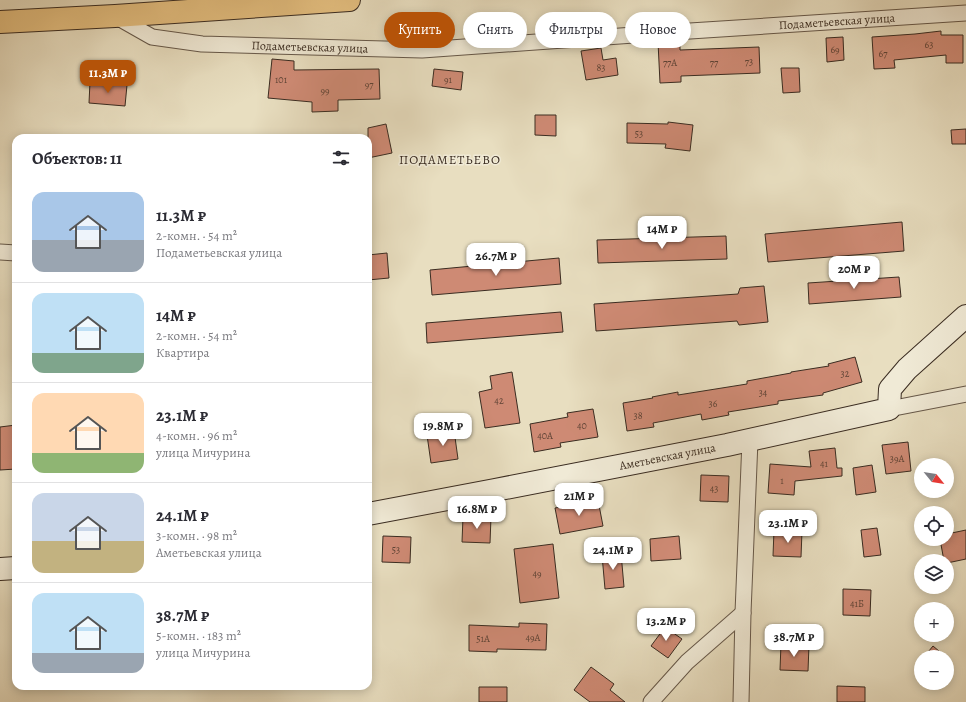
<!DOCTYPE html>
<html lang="ru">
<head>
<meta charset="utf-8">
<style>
	body { margin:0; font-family:Alegreya,serif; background:#f7f7f7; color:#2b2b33; height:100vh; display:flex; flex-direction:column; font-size:15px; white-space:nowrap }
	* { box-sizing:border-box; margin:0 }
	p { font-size:13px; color:#7c7c81 }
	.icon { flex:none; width:22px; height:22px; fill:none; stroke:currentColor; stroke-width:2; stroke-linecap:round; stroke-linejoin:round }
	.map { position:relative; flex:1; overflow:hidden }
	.sheet { position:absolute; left:12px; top:134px; width:360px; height:556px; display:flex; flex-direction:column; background:#fff; border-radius:12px; box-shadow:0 2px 10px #0003 }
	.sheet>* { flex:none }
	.hud { position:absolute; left:384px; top:12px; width:380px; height:36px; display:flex; gap:8px }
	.needle { width:26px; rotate:120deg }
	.buttons { position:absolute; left:914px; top:458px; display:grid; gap:8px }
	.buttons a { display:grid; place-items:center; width:40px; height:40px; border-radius:50%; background:#fff; box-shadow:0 2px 10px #0003; font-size:20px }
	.price { position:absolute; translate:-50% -34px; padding:0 9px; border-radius:8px; background:#fff; color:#222; font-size:13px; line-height:26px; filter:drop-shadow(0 1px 2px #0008) }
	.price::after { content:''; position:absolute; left:50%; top:24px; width:12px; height:9px; margin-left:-6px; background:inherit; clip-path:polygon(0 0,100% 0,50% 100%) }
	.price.current { background:#b45309; color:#fff }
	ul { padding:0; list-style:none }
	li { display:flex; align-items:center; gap:12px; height:100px; padding:0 20px }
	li+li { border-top:1px solid #e1e1e2 }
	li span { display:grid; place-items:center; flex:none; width:112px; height:80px; border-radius:12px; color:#555 }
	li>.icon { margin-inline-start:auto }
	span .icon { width:48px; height:48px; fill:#fffc; stroke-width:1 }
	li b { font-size:17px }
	h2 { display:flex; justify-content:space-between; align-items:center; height:48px; padding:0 20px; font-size:17px }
	.chip { padding:0 14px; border-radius:18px; background:#fff; box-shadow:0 2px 10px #0003; font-size:14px; line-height:36px }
	.chip.current { background:#b45309; color:#fff }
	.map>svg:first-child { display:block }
</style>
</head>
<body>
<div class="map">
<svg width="966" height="702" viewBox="0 0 966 702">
	<rect width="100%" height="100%" fill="#e8dec0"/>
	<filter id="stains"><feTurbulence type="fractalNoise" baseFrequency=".005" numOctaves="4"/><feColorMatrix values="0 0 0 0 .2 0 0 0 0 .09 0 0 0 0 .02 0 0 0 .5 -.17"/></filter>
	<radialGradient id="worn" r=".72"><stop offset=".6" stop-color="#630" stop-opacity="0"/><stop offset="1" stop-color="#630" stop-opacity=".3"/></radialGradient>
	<path fill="#ce8a74" stroke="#3a2c21" d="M941 31V35H963V63H946V55L894 60 895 68 874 69 872 37 915 34Z
		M843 37 844 60 827 62 826 38Z
		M680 41V50L759 47 760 73 681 76V82L660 83 658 42Z
		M601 48 603 60 616 58 618 75 586 80 581 51Z
		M272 59 294 61V70L379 69 380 99 338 100V111L312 112V102L268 98Z
		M781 68H799L800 92 783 93Z
		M434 69 463 72 461 90 432 86Z
		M90 82 127 85 125 106 89 103Z
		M535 115H556V136L535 135Z
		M668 122 693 125 690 151 665 148 666 144 627 143V123L668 124Z
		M386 124 392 153 368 158V128Z
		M966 129V144H952L951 130Z
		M902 222 904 251 768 262 765 234Z
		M726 236 727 259 598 263 597 240Z
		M387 253 389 278 368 280V255Z
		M559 258 561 284 432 295 430 270Z
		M899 277 901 297 809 304 808 283Z
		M764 286 768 322 739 325 737 321 596 331 594 304 738 294 740 288Z
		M561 312 563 332 427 343 426 323Z
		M855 357 862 382 823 393V395L778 401V404L728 412 729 415 702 420 701 414 653 423 654 427 627 431 623 403 653 398 652 397 678 392V395L747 384V381L791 373V372L829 366 828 364Z
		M512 372 520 423 485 428 479 392 492 389 490 376Z
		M593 409 598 437 560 443 561 447 534 452 530 424 568 417 567 413Z
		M16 425V469L0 470V427Z
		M454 430 458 459 431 463 427 435Z
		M908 442 911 471 886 474 882 445Z
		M835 448 837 468H842V476L795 481 794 495 768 493 770 464 811 467 809 451Z
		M872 465 876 492 856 495 853 468Z
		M701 475 729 476 728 502 700 501Z
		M598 500 603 526 560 534 555 508Z
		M463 517H491L490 543 462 542Z
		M877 528 881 555 864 557 861 530Z
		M774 530 802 531 801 557 773 556Z
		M966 530V559L947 563V561H944L940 539H947V534Z
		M383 536 411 537 410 563 382 562Z
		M679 536 681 559 651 561 650 539Z
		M553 544 559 598 520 603 514 549Z
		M621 553 624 587 605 589 602 555Z
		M843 589 871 590 870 616 843 615Z
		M519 623 547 624 546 650 497 649V652L469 651V625L519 627Z
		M665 627 682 639 668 658 651 646Z
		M781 644 809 645 808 671 780 670Z
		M933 646 946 657H924Z
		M591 667 614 684 610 690 625 702H590L574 690Z
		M837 686 865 687V702H837Z
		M479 687H507V702H479Z"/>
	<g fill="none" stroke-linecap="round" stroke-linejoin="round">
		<defs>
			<g id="street">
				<path id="s1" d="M115 16 152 37 202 44 422 50 690 31 966 13"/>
				<path d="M0 252 16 253"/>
				<path d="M889 409 966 394"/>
				<path d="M651 702 687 662 743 613"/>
				<path d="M741 702 743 613 750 440"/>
			</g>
			<g id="secondary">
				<path id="s2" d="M368 514 495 490 727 445 889 409 890 389 907 369 966 316"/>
				<path d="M0 569 16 568"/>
			</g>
			<path id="primary" d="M0 22 115 16 349 0"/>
		</defs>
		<use href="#street" stroke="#665849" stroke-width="17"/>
		<use href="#secondary" stroke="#3a2c21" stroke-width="24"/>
		<use href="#primary" stroke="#3a2c21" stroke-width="24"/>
		<use href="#street" stroke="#f0ead6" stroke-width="15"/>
		<use href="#secondary" stroke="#f0ead6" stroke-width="22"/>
		<use href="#primary" stroke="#e4bf80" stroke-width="22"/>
	</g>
	<g text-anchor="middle" stroke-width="3" stroke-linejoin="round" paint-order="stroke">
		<g font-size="10" fill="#5f4436">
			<text x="929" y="48">63</text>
			<text x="835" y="53">69</text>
			<text x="883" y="57">67</text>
			<text x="749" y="65">73</text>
			<text x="670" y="66">77А</text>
			<text x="714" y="66">77</text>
			<text x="601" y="71">83</text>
			<text x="281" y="83">101</text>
			<text x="448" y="83">91</text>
			<text x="369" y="88">97</text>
			<text x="325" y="94">99</text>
			<text x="639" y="137">53</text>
			<text x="845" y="377">32</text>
			<text x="763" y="396">34</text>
			<text x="499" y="404">42</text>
			<text x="713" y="407">36</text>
			<text x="638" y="419">38</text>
			<text x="582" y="429">40</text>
			<text x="545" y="439">40А</text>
			<text x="897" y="462">39А</text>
			<text x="824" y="467">41</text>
			<text x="782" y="484">1</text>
			<text x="714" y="492">43</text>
			<text x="396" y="553">53</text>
			<text x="537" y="577">49</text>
			<text x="857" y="607">41Б</text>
			<text x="533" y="641">49А</text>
			<text x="483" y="642">51А</text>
		</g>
		<g font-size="12" fill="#3a2c21" stroke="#f0ead6">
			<text dy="4" stroke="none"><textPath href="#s1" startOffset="729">Подаметьевская улица</textPath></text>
			<text dy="4" stroke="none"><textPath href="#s1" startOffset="201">Подаметьевская улица</textPath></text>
			<text dy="4" stroke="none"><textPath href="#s2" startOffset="305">Аметьевская улица</textPath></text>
		</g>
		<g font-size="13" letter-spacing="1" fill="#3a2c21" stroke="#f0ead6">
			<text x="450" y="164">ПОДАМЕТЬЕВО</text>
		</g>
	</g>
	<rect width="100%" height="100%" filter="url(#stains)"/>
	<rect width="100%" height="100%" fill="url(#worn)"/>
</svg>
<div class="buttons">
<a><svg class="needle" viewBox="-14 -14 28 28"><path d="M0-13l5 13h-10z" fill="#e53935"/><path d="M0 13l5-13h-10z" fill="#7c7c81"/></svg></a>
<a><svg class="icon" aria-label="locate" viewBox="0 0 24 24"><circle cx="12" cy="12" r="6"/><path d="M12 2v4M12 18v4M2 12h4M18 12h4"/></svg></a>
<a><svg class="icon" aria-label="layers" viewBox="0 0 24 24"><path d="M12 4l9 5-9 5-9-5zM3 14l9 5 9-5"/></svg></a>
<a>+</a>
<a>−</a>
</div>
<b class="price current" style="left:108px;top:94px">11.3M ₽</b>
<b class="price" style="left:662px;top:250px">14M ₽</b>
<b class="price" style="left:496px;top:277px">26.7M ₽</b>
<b class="price" style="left:854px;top:290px">20M ₽</b>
<b class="price" style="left:443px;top:447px">19.8M ₽</b>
<b class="price" style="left:579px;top:517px">21M ₽</b>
<b class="price" style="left:477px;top:530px">16.8M ₽</b>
<b class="price" style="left:788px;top:544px">23.1M ₽</b>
<b class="price" style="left:613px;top:571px">24.1M ₽</b>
<b class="price" style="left:666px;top:642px">13.2M ₽</b>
<b class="price" style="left:794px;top:658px">38.7M ₽</b>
<div class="hud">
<a class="chip current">Купить</a>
<a class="chip">Снять</a>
<a class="chip">Фильтры</a>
<a class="chip">Новое</a>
</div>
<section class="sheet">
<h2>Объектов: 11<svg class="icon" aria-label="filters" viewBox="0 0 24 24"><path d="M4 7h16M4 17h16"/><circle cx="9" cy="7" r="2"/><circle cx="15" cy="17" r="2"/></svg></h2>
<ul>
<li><span style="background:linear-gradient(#a9c7e8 60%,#9aa5b1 0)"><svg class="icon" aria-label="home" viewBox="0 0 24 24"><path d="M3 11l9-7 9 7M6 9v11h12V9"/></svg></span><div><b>11.3M ₽</b><p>2-комн. · 54 m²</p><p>Подаметьевская улица</p></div></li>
<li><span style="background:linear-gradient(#bfe0f5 75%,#7fa58c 0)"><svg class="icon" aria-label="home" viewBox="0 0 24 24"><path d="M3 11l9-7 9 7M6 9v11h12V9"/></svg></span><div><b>14M ₽</b><p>2-комн. · 54 m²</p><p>Квартира</p></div></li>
<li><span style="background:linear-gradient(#ffd9b3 75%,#8fb573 0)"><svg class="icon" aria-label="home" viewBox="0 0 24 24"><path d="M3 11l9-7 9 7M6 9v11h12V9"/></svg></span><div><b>23.1M ₽</b><p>4-комн. · 96 m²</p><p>улица Мичурина</p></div></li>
<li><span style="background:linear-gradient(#c9d6e8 60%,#c2b280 0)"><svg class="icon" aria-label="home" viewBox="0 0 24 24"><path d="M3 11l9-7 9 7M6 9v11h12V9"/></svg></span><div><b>24.1M ₽</b><p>3-комн. · 98 m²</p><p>Аметьевская улица</p></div></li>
<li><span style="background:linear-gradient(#bfe0f5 75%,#9aa5b1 0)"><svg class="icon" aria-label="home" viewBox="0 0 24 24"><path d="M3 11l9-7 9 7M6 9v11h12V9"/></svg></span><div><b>38.7M ₽</b><p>5-комн. · 183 m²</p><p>улица Мичурина</p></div></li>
</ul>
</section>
</div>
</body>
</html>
